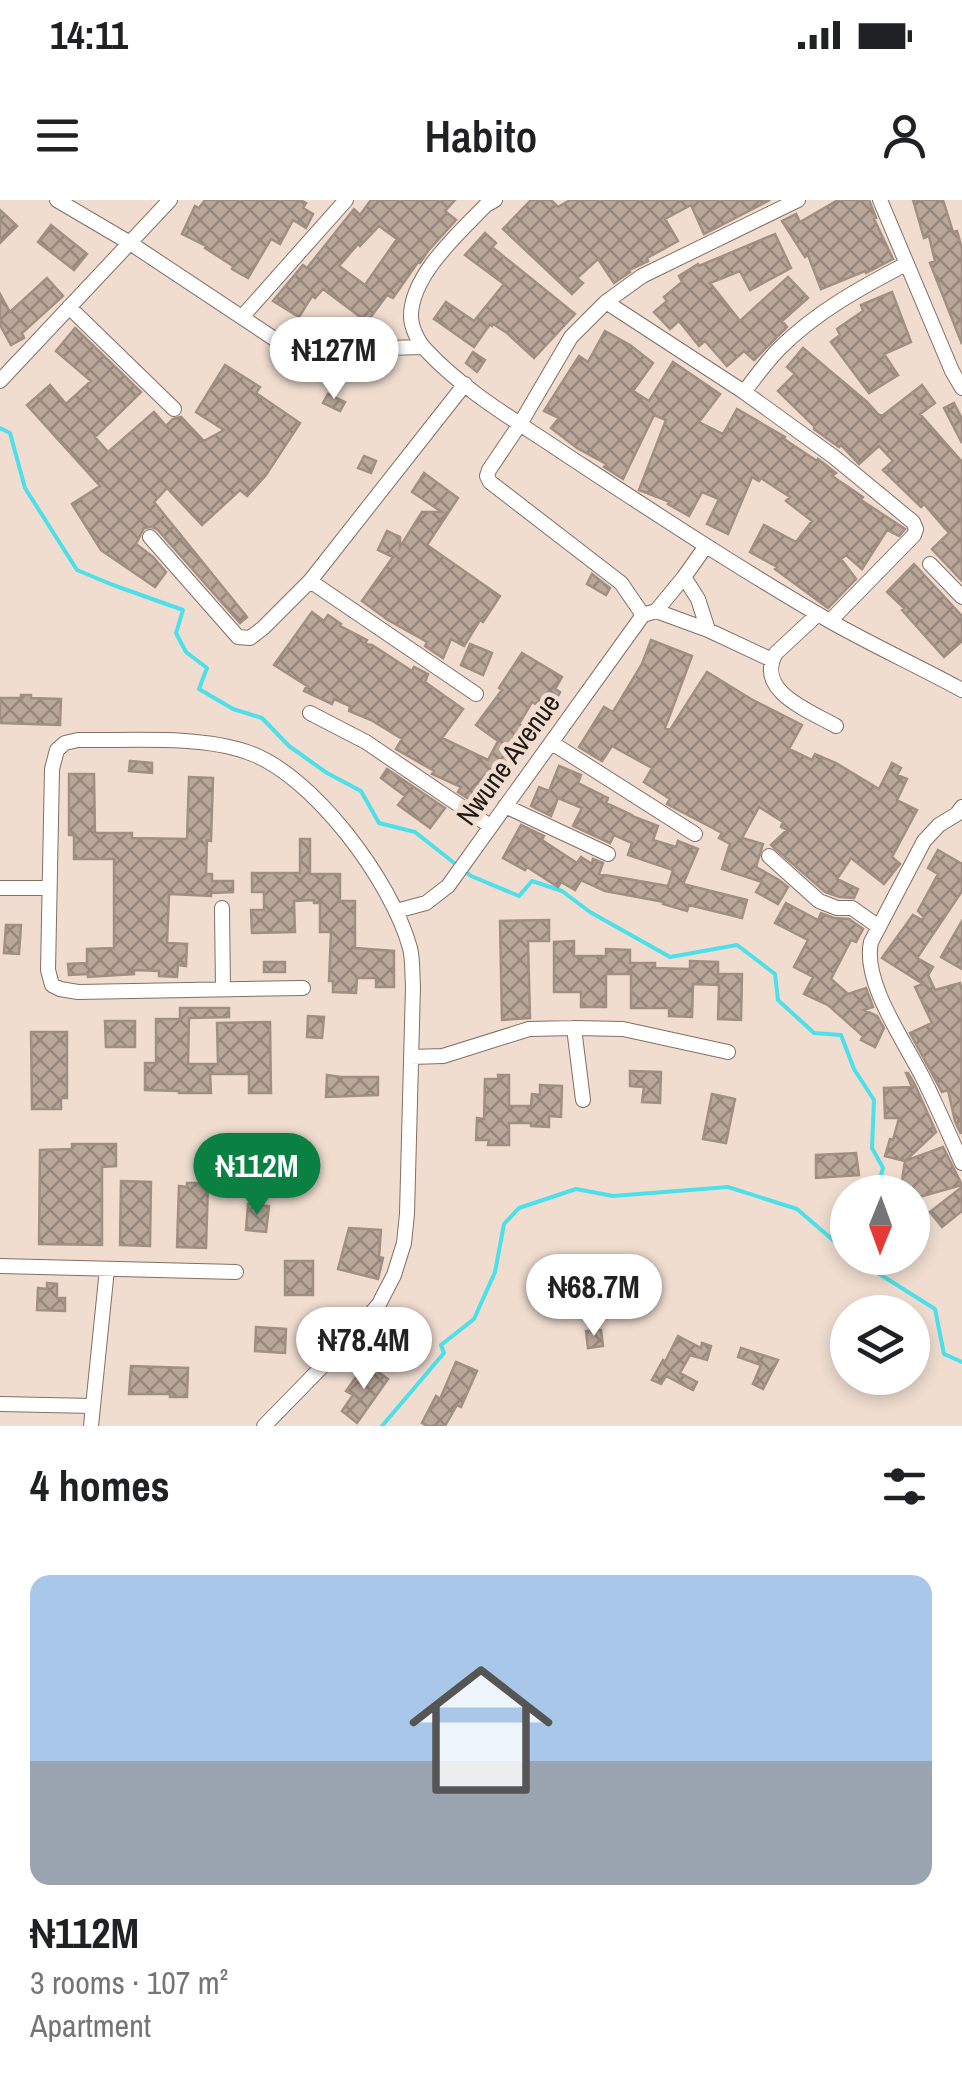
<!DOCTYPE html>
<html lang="en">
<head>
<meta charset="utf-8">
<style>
	body { margin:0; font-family:"Archivo Narrow",sans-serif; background:#f2f2f2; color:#202124; height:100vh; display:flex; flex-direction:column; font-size:38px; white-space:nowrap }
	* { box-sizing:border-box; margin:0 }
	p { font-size:32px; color:#757577 }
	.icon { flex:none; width:55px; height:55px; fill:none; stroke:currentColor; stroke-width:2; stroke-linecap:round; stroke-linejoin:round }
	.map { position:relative; height:1226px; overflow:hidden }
	.details { display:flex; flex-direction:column; background:#fff; flex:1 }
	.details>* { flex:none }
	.needle { width:65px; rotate:181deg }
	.fabs { position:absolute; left:830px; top:975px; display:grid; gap:20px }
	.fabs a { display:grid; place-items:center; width:100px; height:100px; border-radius:50%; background:#fff; box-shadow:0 5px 15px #0003; font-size:50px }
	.price { position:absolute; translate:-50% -85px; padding:0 22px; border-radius:35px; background:#fff; color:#222; font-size:32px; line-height:65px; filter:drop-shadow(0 2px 5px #0008) }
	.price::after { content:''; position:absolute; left:50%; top:60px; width:30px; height:22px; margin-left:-15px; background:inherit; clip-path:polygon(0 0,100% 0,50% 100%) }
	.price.current { background:#0b8043; color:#fff }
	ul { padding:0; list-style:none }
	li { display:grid; align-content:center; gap:20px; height:530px; padding:0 30px }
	li span { display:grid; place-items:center; height:310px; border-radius:20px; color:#555 }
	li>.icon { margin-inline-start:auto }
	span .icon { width:180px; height:180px; fill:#fffc; stroke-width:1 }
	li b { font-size:42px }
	h2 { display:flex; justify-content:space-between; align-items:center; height:120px; padding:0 30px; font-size:42px }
	.status { display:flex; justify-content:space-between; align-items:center; height:70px; padding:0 50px; background:#fff; direction:ltr }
	.status svg { height:28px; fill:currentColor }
	header { display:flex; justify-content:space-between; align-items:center; height:130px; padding:0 30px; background:#fff; font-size:45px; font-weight:600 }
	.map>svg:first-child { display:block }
</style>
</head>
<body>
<div class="status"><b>14:11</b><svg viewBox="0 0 49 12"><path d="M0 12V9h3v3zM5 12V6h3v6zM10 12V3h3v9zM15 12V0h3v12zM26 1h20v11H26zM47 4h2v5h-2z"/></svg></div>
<header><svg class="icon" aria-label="menu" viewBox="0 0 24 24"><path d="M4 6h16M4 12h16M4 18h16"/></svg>Habito<svg class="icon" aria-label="person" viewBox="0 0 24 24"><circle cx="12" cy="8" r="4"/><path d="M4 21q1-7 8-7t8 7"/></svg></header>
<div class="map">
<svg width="962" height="1226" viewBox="0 0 962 1226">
	<defs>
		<pattern id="building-cross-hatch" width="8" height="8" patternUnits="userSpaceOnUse" patternTransform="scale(2.5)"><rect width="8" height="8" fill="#b9a79a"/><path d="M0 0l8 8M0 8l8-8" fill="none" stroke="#96877c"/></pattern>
	</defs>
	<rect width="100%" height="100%" fill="#f0ddd0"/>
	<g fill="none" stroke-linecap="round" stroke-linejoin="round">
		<path stroke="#4de0ea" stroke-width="4" d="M0 228 10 233 25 288 77 370 113 385 183 410 176 433 186 452 207 468 199 489 233 509 262 518 289 546 327 573 361 591 379 623 415 632 458 666
			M466 672 471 676 519 696 532 681 562 691 590 712 670 757 737 745 775 774 778 800 814 833 841 835 854 869 874 900 872 948 883 968 876 992
			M854 1058 935 1109 944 1154 962 1162
			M382 1226 444 1153 441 1145 474 1119 495 1072 504 1024 519 1008 576 989 613 996 728 987 797 1009 848 1053"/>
	</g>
	<path fill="url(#building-cross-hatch)" stroke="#a08f82" stroke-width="2.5" fill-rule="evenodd" d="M205 0H300L306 3 303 8 313 14 306 28 293 20 280 44 271 39 248 78 232 69 233 66 205 48 206 46 182 34 195 6 199 8Z
		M371 0H455L445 11 456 20 428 51 420 63 418 62 393 98 387 95 367 122 323 89 315 98 312 96 299 117 273 101 303 65 307 68 354 9 360 15ZM379 26 397 39 365 85 339 66 358 44 360 46Z
		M531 0H551L558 7 570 0H770L704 34 691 5 665 19 678 41 647 58 648 61 629 70 630 72 614 83 598 59 577 78 583 83 572 94 503 29Z
		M838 0H869L876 18 874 19 893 59 866 73 865 71 821 89 808 55 805 57 782 21 796 14 800 22Z
		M913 0H943L953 32 957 31 962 49V144L930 63 935 61 929 36 924 38Z
		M0 10 17 26 0 43Z
		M51 25 87 54 74 70 38 42Z
		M485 33 496 43 492 47 575 114 534 158 507 133 493 124 492 126 490 124 474 147 434 119 446 102 474 121 504 84 465 55Z
		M775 34 791 68 750 90 740 71 710 83 740 121 788 77 808 98 782 121 787 127 754 160 744 151 727 166 705 141 699 146 679 121 670 129 654 112 667 101 664 97 682 82 679 76 698 64 699 66Z
		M47 78 63 96 22 133 24 138 11 145 0 125V94L10 112Z
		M892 92 911 142 884 154 898 175 869 193 831 142 840 135 837 129 863 111 861 105Z
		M75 128 141 192 95 237 108 252 154 212 166 226 173 219 181 217 204 241 224 230 196 212 225 165 260 187 256 193 300 223 266 275 247 296 240 290 202 325 167 288 154 302 247 417 240 423 157 329 152 327 144 328 136 344 153 357 166 372 155 387 101 350 72 304 100 286 27 205 50 185 66 204 91 181 56 151Z
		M605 131 630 145 653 163 633 191 649 201 673 162 720 194 699 222 723 234 737 209 785 237 784 239 817 261 818 259 836 273 832 276 863 297 861 300 905 329 899 336 887 330 862 369 846 355 841 359 856 379 828 408 775 369 777 367 750 352 764 325 796 342 812 321 786 301 790 297 761 278 759 281 752 277 728 334 707 324 719 299 702 292 689 316 668 304 670 302 639 290 666 220 654 215 623 279 604 267 606 264 577 248 551 228 559 218 544 211 579 156 588 162Z
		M803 148 867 202 878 214 882 216 922 185 935 203 920 214 962 262V381L932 349 949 333 924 304 921 307 883 270 893 261 879 246 859 264 841 245 839 247 814 229V226L778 191 795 174 787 167Z
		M473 152 485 160 477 172 466 163Z
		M328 194 345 202 340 211 323 203Z
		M954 203 962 219V243L944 208Z
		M364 256 376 261 371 273 358 268Z
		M424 273 458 298 427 345 500 396 483 422 480 420 464 446 451 439 443 458 425 446 427 442 388 420 362 401 393 357 378 350 387 331 400 337V347L422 312H442L412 292Z
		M914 364 962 416V441L944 457 902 410 904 408 887 392Z
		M592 374 610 388 606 395 587 384Z
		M312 412 324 421 328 415 341 424 340 426 367 440 365 444 372 445 412 471 414 467 428 474 425 482 463 509 442 538 488 560 498 541 476 525 502 490 499 488 522 453 562 477 555 489 560 492 555 502 548 498 542 508 532 502 519 524 522 526 517 536 523 539 511 561 507 559 489 596 481 592 475 603 458 592 461 587 432 574 434 571 396 549 402 539 371 520 349 511 350 506 334 499 332 504 304 491 307 486 274 465Z
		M651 440 692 456 665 528 670 530 707 472 751 499 802 525 789 549 812 560 815 554 836 563 879 589 892 563 901 568 897 575 907 579 897 600 917 610 892 657 900 664 884 684 851 658 837 679 858 689 854 698 839 697 825 692 771 645 787 630 781 627 783 622 759 607 742 638 763 644 756 667 779 680 788 687 778 704 756 692 762 682 722 669 730 644 719 638 722 633 667 604 670 599 644 582 652 568 612 546 602 561 579 547 604 507 613 512 642 464Z
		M470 444 492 453 483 475 461 465Z
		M21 495H31V498L61 499 60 525 0 523V498H21Z
		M130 561 152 563V573L129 571Z
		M559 566 581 575 578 583 608 598 606 603 632 615V616L658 626 653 640 676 647 678 641 698 649 683 684 747 700 742 718 689 705 687 711 663 704 664 702 605 691 581 680 575 690 561 682 558 687 527 667 525 670 503 658 521 625 544 636 542 640 577 663 581 657 592 664 593 659 603 663 599 674 668 686 673 670 628 655 632 643 614 635 610 643 573 626 582 608 558 598 551 616 531 606 539 587 549 591Z
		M387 569 445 608 430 628 398 605 405 596 381 578Z
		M69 574H94L95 633H132V638L187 639 189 577 213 578 211 641 207 640 206 674H212V681H233V692L211 693V696L169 694 167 743 187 744 186 766 178 765 177 777 159 776V771L134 770V774L88 777V774L69 775 68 764 87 763V749L114 748V659H74V635H69Z
		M300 639H310V674H340V701H355V748L394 751V787H376V778H357L356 793 333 792V781H329L331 732H320V703H314V700L294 701 295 732 252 733 251 710H264V692H252V673H300Z
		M938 650 962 664V691L917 758 933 767 928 775 935 790 960 783 962 791 961 934 955 921 948 890 942 892 910 833 932 823 915 787 923 784 882 758 913 715 922 720 924 717 918 711 938 674 928 668Z
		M786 703 818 720 821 713 834 718 849 719 863 729 856 742 851 740 831 779 848 794 866 788 873 807 864 810 877 816 884 828 875 847 861 840 863 836 828 805 804 794 813 777 794 767 808 740 775 723Z
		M549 720V741H528L530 818 502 820 500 721Z
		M962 721V769L941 757Z
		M6 725H21L19 754 4 753Z
		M574 741V756H606V749L630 750V763H655V768L690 769V761L718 762V774H742L741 820 718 819 719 785 693 784 692 817 669 816V808H631V774H606V807H581V792H554V742Z
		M264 762H285V772H264Z
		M180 808H229V817L189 818 188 864H218L217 823 270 822 271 893H249V874H210L211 893H179V891L145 890V863H156V819H180Z
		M308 816 324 817 322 838 307 837Z
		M105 821H135V847H106Z
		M31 832H67V898H61V909H32Z
		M630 871 661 872 660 903 642 902 644 887 630 886Z
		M906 873H908L914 883 936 932 905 961 943 947 962 985 912 999V992H903L901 987 905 961 885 956 890 939 893 940 899 918H885L884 888 912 887Z
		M327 875 341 877H378V895L326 897Z
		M498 875H509V906H531L532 894 540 895V885L562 886 561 917 549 916V927L531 926V923H509V945H488L489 940H476L477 918 484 919 485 879H499Z
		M712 894 735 899 726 943 703 939Z
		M72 944H116V966L102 967V1045L39 1044 40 950 72 949Z
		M856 953 859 975 816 978V955Z
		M121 981 151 982 150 1046 120 1045Z
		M187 983H208L206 1048 177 1047 179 986 187 987Z
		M962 987V1011L942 1027 930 1012Z
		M248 1004 269 1006 266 1032 246 1030Z
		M349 1028 381 1030 379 1057 383 1058 378 1079 338 1069Z
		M285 1061H313V1095H285Z
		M47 1083 57 1084V1098H65V1111L37 1110 38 1088 47 1089Z
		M256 1127 286 1129 285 1153 255 1151Z
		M601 1130 603 1146 588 1148 586 1131Z
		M678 1136 701 1148 702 1143 711 1146 707 1160 690 1155 680 1173 697 1182 693 1190 666 1176 661 1184 652 1180 663 1160 665 1162Z
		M741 1148 778 1160 763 1189 753 1184 761 1165 738 1157Z
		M456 1162 477 1171 461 1207 457 1205 445 1226H428L422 1223 436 1196 440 1199Z
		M366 1163 388 1179 357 1223 342 1211 353 1195 346 1191Z
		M131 1166 188 1168 187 1197H170V1194H129Z"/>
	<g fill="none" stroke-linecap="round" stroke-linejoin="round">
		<defs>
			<path id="street" d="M57 0 130 43 279 142 305 150 359 145 387 148 423 147
				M495 0 486 5C460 32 411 75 411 116 411 127 418 142 426 150 465 192 518 222 565 254 652 311 738 368 828 420 872 445 918 466 962 490
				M880 0 952 171 962 188
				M606 102 744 192 834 257 913 322 916 329 914 335 830 421
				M69 107 174 209
				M242 117 346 0
				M0 181 170 0
				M744 192C755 178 766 162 779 149 816 112 860 88 906 64
				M150 337 238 437 250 438 263 428 310 381 465 184
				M706 346 684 377 698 399 708 430
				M930 364 962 397
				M310 381 476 494
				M656 411 684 377
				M818 414 776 453C754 491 810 511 836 526
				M643 415 621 383 490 282 487 276 489 270 520 224 571 137 606 102 642 76 798 0
				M643 415 656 411 708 430 772 460
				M310 513 366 542 490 626
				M552 543 695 634
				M505 606 608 654
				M962 607 957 614 939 625 924 641 871 742C862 782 905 842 923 878 937 906 949 934 962 963
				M769 656 819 701 837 708H852L879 727
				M0 688H49
				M222 708 223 789
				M396 711 426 703 448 686 643 415
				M574 828 583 900
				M411 857 443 856 529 829 574 828 623 829 728 852
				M0 1066 236 1072
				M0 1204 93 1206
				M91 1226 107 1069
				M264 1226 351 1137 379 1104 394 1075 404 1043 407 1014 413 786C412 773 413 760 410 748 392 682 313 574 247 552 199 535 129 541 78 540L65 543 57 550 52 569 48 770 52 785 60 789 78 792 303 788"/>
		</defs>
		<use href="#street" stroke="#817064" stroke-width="16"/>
		<use href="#street" stroke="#fff" stroke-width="14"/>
	</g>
	<g text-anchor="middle" stroke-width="9" stroke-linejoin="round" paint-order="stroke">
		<g font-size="28" fill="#201914" stroke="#f0ddd0">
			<text transform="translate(508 559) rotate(-54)" y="10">Nwune Avenue</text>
		</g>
	</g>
</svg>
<div class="fabs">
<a><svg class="needle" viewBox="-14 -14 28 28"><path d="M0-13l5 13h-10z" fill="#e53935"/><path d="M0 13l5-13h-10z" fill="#757577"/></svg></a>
<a><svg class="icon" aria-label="layers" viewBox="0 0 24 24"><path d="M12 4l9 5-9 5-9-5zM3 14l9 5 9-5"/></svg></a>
</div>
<b class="price" style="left:334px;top:202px">₦127M</b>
<b class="price current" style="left:257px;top:1018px">₦112M</b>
<b class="price" style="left:594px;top:1139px">₦68.7M</b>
<b class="price" style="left:364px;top:1192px">₦78.4M</b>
</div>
<section class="details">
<h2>4 homes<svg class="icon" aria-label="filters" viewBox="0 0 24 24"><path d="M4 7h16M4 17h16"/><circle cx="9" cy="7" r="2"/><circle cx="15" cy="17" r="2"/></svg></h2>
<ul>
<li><span style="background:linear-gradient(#a9c7e8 60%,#9aa5b1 0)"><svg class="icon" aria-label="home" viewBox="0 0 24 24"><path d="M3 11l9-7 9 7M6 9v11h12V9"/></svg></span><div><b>₦112M</b><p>3 rooms · 107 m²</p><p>Apartment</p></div></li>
</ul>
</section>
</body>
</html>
